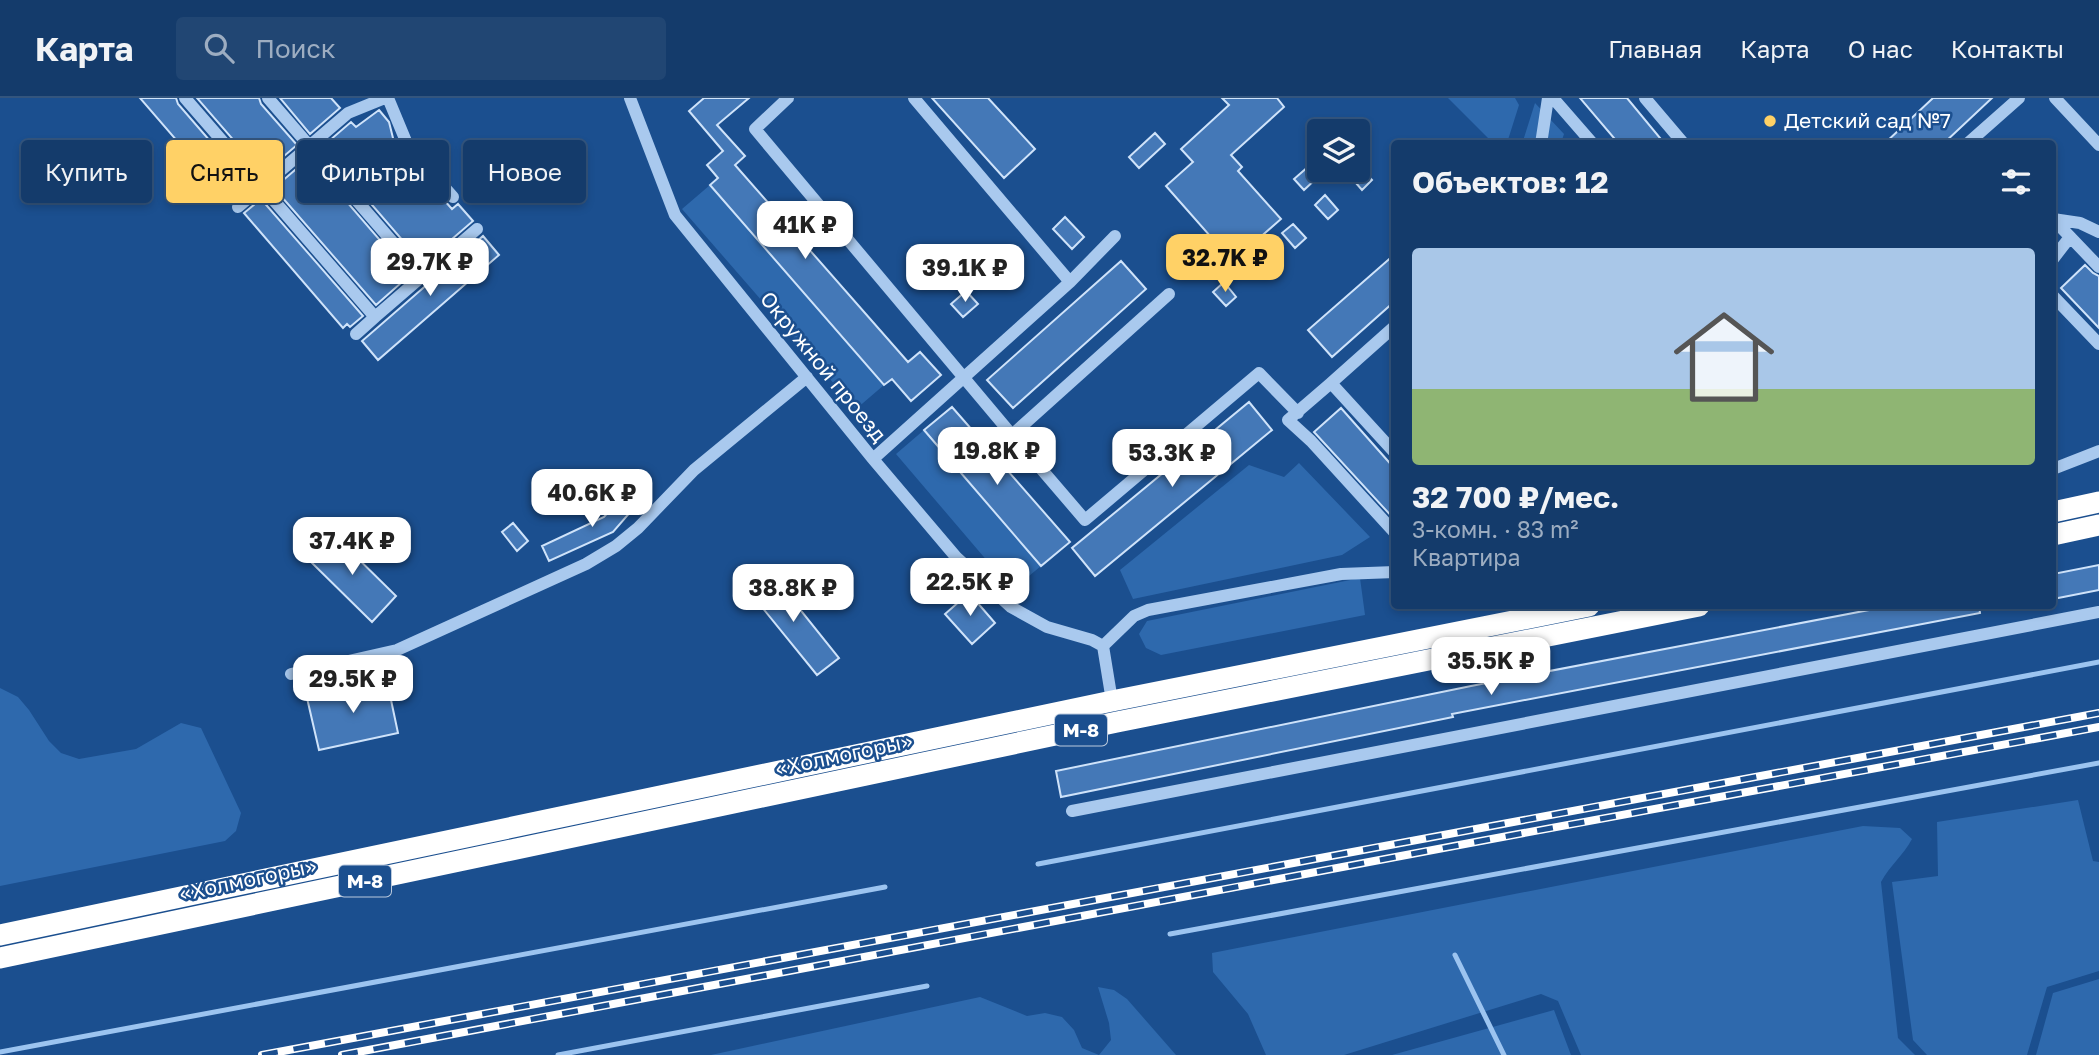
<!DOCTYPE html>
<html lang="ru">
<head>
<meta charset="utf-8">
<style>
	body { margin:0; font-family:"Golos Text",sans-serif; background:#214673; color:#f1f3f6; height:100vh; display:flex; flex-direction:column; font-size:26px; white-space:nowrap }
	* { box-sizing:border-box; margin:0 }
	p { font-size:23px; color:#9dadc1 }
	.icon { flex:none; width:38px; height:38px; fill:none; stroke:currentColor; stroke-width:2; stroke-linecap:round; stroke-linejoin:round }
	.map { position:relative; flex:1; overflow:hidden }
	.panel { position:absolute; left:1391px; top:42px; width:665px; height:469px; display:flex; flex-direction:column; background:#143b6b; border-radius:7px; box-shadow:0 4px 10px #0003,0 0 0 2px #33557e }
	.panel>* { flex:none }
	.banner { position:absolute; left:21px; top:42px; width:665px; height:63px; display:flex; gap:14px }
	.controls { position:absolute; left:1307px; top:21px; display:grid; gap:14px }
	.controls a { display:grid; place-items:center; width:63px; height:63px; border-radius:7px; background:#143b6b; box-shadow:0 4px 10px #0003,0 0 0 2px #33557e; font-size:35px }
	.price { position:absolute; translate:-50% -60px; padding:0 16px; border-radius:14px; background:#fff; color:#222; font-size:23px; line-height:46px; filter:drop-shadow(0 2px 4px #0008) }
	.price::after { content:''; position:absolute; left:50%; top:42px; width:21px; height:16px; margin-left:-10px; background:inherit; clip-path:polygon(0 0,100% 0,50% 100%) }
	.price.selected { background:#ffd166; color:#111 }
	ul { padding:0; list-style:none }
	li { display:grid; align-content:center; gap:14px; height:371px; padding:0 21px }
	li+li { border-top:2px solid #33557e }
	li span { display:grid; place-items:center; height:217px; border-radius:7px; color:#555 }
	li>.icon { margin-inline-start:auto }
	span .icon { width:126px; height:126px; fill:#fffc; stroke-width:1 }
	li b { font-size:30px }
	h2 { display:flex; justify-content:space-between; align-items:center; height:84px; padding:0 21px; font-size:30px }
	.pill { padding:0 24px; border-radius:7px; background:#143b6b; box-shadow:0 4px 10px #0003,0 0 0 2px #33557e; font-size:24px; line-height:63px }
	.pill.selected { background:#ffd166; color:#111 }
	header { display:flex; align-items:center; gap:42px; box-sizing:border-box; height:98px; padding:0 35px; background:#143b6b; border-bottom:2px solid #33557e }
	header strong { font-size:33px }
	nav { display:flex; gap:38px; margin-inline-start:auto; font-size:24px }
	.search { width:490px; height:63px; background:#214673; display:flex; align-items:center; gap:18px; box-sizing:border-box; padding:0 24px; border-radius:7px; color:#9dadc1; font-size:26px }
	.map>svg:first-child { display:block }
</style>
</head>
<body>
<header>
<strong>Карта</strong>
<div class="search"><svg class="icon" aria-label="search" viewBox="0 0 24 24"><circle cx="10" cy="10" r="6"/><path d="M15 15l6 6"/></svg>Поиск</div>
<nav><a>Главная</a><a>Карта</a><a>О нас</a><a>Контакты</a></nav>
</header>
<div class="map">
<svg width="2099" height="957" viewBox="0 0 2099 957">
	<rect width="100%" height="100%" fill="#1b4f8f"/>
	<path fill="#2e69ad" d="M1448 0H1515L1519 7 1507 45H1493Z
		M1535 5 1564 36 1561 45 1522 46Z
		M710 87 884 287 856 311 682 111Z
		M924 332 1041 468 1012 492 896 356Z
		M1299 365 1370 439 1342 457 1133 501 1120 472 1249 367 1284 379Z
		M1360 480 1365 517 1161 557 1146 550 1139 536 1147 523Z
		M0 590 18 599 29 612 49 643 61 655 79 661 136 651 181 625 201 630 241 715 236 733 225 743 0 788Z
		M2078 702 2093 763 2099 764V873L2047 889 2027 957H1927L1913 942 1892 784 1938 778 1937 724Z
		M1863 728 1900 730 1912 741C1903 758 1890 767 1881 784L1898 940 1915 957H1581L1558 903 1541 896 1344 957H1266L1248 916 1213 874 1212 855Z
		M2099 881V957H2036L2053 895Z
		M1098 889 1114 892 1127 901 1176 957H711L980 899 1027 918 1045 915 1062 919 1074 932 1082 950 1099 957 1111 942 1109 925Z
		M1554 912 1571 957H1392Z"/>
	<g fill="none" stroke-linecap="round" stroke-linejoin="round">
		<path stroke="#9cc4f0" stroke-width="5" d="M1038 766 2099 564
			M1170 836 2099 665
			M1455 857 1504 957
			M0 954 885 789
			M558 957 927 888"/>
	</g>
	<path fill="#4478b7" stroke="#cfe3fa" stroke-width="2" d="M140 0H176L178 6 249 88 233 102 231 100 228 102Z
		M197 0H259L261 6 297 47 263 76Z
		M280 0H331L340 10 310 36Z
		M704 0H749L717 27 745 58 735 67 908 264 920 254 941 277 911 303 892 281 884 287 710 87 718 80 707 67 723 53 689 13Z
		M932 0H988L1035 51 1004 80Z
		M1222 0H1277L1284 9 1231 57 1242 69 1238 73 1281 121 1250 148 1270 170 1259 180 1240 157 1233 164 1166 88 1193 64 1181 51 1229 7Z
		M1580 0H1627L1665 46H1619Z
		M1933 0H1992L1943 46H1884Z
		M379 12 389 24 394 44 401 54 452 111 458 106 473 123 423 166 322 49 351 24 356 29Z
		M1155 35 1165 46 1139 70 1129 59Z
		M309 60 410 177 376 207 274 90Z
		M1309 68 1318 79 1304 92 1294 81Z
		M1359 68 1372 82 1362 92 1349 77 1358 72Z
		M1325 97 1338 112 1328 121 1315 107Z
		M261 101 363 218 350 229 347 226 343 230 244 115Z
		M1065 119 1084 139 1072 151 1053 131Z
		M1293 126 1306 140 1295 150 1282 135Z
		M483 138 499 157 378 262 362 243Z
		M1395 156V203L1332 259 1308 232Z
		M1121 163 1146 191 1013 310 987 282Z
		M2085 167 2093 175 2099 178V230L2061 190Z
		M1224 184 1236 199 1226 208 1213 194Z
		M966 193 978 206 963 219 951 206Z
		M1249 304 1272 332 1095 478 1072 450Z
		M952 309 1070 444 1041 468 924 332Z
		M1341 310 1395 371V422L1314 334Z
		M626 394 639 404 613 434 549 463 542 448 604 419Z
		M513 425 528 443 517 453 502 434Z
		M332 435 396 498 372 524 307 460Z
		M2099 467V492L2053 501V476Z
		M770 474 839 560 817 577 748 492Z
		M969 495 995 525 972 546 945 516Z
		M1890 508H1979L1980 515 1452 616 1453 619 1061 699 1056 673 1471 588Z
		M387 583 398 635 319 652 307 600Z"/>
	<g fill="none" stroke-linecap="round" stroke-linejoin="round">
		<path stroke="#a9c9ee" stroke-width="12" d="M185 0 375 219 477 131
			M268 0 422 178
			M388 0 408 48 453 99
			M630 0 675 117 873 361 956 459 1011 509 1047 529 1092 542 1103 548 1112 603
			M788 0 755 31 1012 337 1169 196
			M914 0 1070 184
			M1553 0 1593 46
			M1645 0 1684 46
			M2055 0 2099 47
			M1541 46 1548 0
			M1967 46 2019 0
			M238 109 348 15 385 0
			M2053 121 2099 169
			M2053 121 2080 125 2099 134
			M2053 161 2070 139
			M2053 198 2099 246
			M356 236 375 219
			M1331 285 1395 228
			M1012 337 1085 422 1259 275 1298 315
			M1395 355 1331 285 1288 322 1311 343 1395 435
			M873 361 1070 184 1115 138
			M2053 371 2099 353
			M1103 548 1134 518 1148 512 1341 476 1395 474
			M291 576 397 552 586 466 616 448 638 430 694 372 807 279
			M1072 713 2099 514"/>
		<path stroke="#fff" stroke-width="21" d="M2053 414 2099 404
			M2053 437 2099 427
			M0 837 1112 603 1589 508
			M0 860 1117 624 1699 508"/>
		<defs>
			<path id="rail" d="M262 957 2099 615
				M342 957 1470 745 2099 629"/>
		</defs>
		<use href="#rail" stroke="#fff" stroke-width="8"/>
		<use href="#rail" stroke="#1b4f8f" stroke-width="5" stroke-dasharray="16" stroke-linecap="butt"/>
	</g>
	<circle fill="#ffd166" stroke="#1b4f8f" stroke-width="2.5" cx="1770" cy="23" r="7"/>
	<g text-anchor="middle" stroke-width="5" stroke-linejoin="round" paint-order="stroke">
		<g fill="#1b4f8f" stroke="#bbcadd" stroke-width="2">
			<rect x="1055" y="616.5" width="52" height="31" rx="5"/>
			<rect x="339" y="767.5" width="52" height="31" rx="5"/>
		</g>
		<g font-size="19" font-weight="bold" fill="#fff">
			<text x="1081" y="639">М-8</text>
			<text x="365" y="790">М-8</text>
		</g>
		<g font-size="21" fill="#fff" stroke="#1b4f8f" text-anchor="start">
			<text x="1784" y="30">Детский сад №7</text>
		</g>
		<g font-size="21" fill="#fff" stroke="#1b4f8f">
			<text transform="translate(823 269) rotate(51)" y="7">Окружной проезд</text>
			<text transform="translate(844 657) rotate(-12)" y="7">«Холмогоры»</text>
			<text transform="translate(248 782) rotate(-12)" y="7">«Холмогоры»</text>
		</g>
	</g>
</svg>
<div class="controls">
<a><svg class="icon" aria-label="layers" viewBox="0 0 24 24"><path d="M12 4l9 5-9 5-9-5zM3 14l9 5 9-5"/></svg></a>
</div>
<b class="price" style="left:805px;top:163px">41K ₽</b>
<b class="price selected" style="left:1225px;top:196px">32.7K ₽</b>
<b class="price" style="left:430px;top:200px">29.7K ₽</b>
<b class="price" style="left:965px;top:206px">39.1K ₽</b>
<b class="price" style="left:997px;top:389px">19.8K ₽</b>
<b class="price" style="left:1172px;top:391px">53.3K ₽</b>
<b class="price" style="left:592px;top:431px">40.6K ₽</b>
<b class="price" style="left:352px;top:479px">37.4K ₽</b>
<b class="price" style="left:970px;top:520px">22.5K ₽</b>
<b class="price" style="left:793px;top:526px">38.8K ₽</b>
<b class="price" style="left:1491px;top:599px">35.5K ₽</b>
<b class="price" style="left:353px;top:617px">29.5K ₽</b>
<div class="banner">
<a class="pill">Купить</a>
<a class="pill selected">Снять</a>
<a class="pill">Фильтры</a>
<a class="pill">Новое</a>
</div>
<section class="panel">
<h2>Объектов: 12<svg class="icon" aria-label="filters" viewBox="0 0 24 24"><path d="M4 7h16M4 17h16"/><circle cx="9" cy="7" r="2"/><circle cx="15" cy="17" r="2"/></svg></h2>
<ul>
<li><span style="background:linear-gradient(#a9c7e8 65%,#8fb573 0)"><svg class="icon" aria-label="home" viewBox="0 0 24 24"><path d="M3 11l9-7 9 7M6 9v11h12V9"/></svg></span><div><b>32 700 ₽/мес.</b><p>3-комн. · 83 m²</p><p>Квартира</p></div></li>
</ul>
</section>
</div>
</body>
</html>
